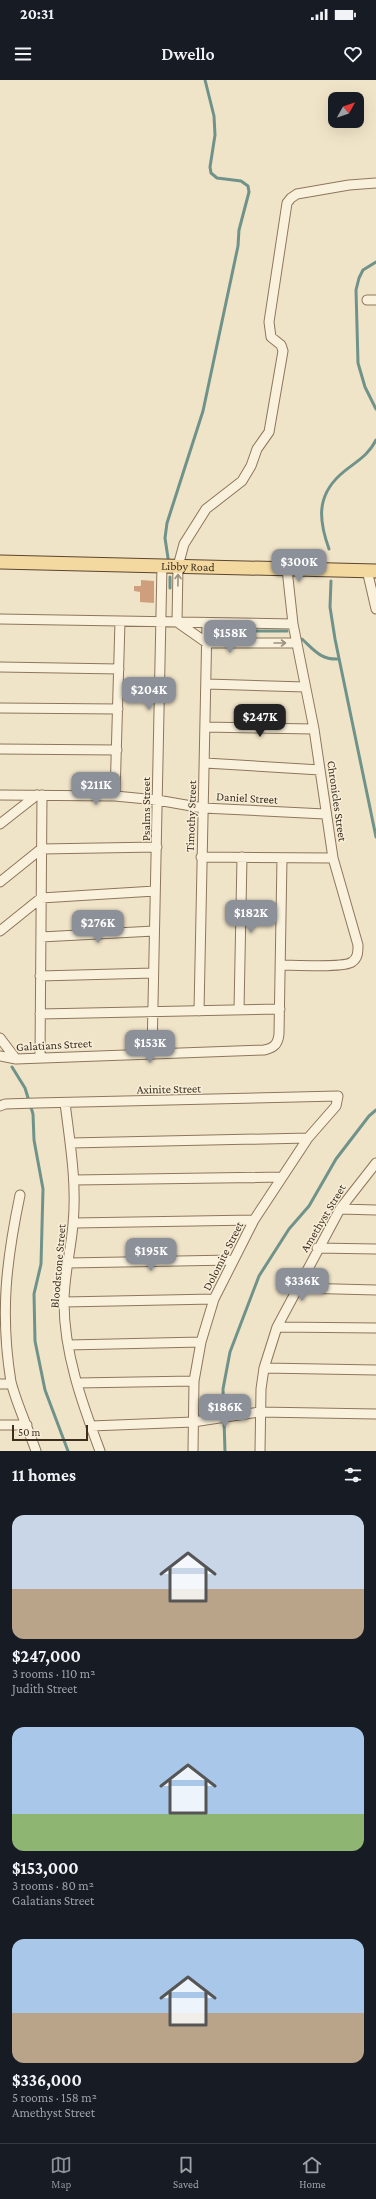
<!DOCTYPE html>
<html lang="en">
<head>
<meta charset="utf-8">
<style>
	body { margin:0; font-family:"Crimson Pro",serif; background:#20242c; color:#f1f3f6; height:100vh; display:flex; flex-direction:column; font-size:15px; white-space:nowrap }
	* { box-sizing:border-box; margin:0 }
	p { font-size:13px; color:#9ea1a6 }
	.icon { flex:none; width:22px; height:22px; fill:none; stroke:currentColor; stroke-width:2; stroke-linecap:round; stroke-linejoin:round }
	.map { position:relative; height:1371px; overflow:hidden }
	.details { display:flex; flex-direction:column; background:#171b24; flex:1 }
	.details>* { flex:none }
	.needle { width:26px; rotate:50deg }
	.tools { position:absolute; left:328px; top:12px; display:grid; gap:8px }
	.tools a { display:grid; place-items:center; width:36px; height:36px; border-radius:8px; background:#171b24; box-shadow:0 4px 16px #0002; font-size:20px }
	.scale { position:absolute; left:12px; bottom:10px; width:76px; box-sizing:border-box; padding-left:4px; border:2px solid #3d2e20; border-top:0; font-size:11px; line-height:14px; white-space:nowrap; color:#3d2e20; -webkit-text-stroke:3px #f7eed8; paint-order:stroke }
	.price { position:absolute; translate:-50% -34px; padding:0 9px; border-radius:8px; background:#8c9099; color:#fff; font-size:13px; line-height:26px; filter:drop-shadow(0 1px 2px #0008) }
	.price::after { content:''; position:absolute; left:50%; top:24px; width:12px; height:9px; margin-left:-6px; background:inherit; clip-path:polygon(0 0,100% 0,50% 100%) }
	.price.active { background:#222; color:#fff }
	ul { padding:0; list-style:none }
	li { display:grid; align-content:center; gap:8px; height:212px; padding:0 12px }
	li span { display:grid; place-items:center; height:124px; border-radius:12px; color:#555 }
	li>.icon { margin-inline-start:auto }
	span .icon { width:72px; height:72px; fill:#fffc; stroke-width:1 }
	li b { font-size:17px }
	h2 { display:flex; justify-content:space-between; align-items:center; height:48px; padding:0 12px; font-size:17px }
	.status { display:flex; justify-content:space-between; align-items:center; height:28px; padding:0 20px; background:#171b24; direction:ltr }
	.status svg { height:11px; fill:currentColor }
	header { display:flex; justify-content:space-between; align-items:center; height:52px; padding:0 12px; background:#171b24; font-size:18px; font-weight:600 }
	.dock { display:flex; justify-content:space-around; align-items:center; height:56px; border-top:1px solid #363941; background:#171b24; font-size:11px; color:#9ea1a6 }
	.dock a { display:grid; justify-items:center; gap:2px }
	.dock .active { color:#8c9099 }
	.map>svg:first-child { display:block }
</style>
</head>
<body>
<div class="status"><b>20:31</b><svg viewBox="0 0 49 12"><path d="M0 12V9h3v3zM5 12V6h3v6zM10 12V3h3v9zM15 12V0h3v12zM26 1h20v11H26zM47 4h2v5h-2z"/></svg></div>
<header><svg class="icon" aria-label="menu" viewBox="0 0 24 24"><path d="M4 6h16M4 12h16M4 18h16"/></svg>Dwello<svg class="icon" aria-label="heart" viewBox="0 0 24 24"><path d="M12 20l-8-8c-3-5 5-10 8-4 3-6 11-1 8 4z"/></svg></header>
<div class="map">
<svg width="376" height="1371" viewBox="0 0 376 1371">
	<rect width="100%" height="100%" fill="#f0e4c8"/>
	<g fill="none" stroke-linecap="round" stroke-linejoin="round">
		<path stroke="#6f938a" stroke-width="3" d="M376 182 363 190 359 198 356 210 358 283 365 307 376 329
			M329 469C319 441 316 417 340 395 353 383 368 377 376 360
			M168 478 165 458 167 443 203 331 238 166 239 150 249 112 248 106 241 101 217 98 211 93 210 87 215 55 214 36 205 0
			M170 497V508
			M331 501 330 527 335 559 376 757
			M209 551H287
			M302 559C315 571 321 580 339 579
			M12 987 25 1008 33 1034 34 1060 43 1109 41 1184 34 1214 35 1261 45 1310 68 1371
			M225 1371 223 1309 230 1272 259 1196 289 1149 309 1126 336 1079 369 1036 376 1030"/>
	</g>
	<path fill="#cf9f7d" d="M141 500 154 501V523L140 522V512L134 511V506H141Z"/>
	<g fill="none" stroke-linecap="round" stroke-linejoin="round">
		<defs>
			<path id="minor" d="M367 220H376
				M367 490 376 529
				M0 539 293 544
				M177 542 178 486 184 464 206 429 242 401 251 386 257 369 269 352 283 271 281 265 271 257 269 242 287 123 291 118 297 114 349 105 376 103
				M177 542 207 563H297
				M0 587 119 589
				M207 604 305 607
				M0 628 118 629
				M206 647 314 649
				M0 669 117 670
				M205 683 320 690
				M0 715 115 716 157 720 203 728 325 734
				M115 716 120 541
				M0 744 37 715
				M201 777 333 778
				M0 802 41 769 157 767
				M0 851 41 818 155 811
				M41 857 154 851
				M280 885C293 885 344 888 352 882 358 878 358 872 358 865L333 778 314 649 293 544 287 489
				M40 896 153 893
				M239 930 242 777
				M199 931 207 543
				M40 934 280 929
				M0 958 16 979
				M152 973 162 485
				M0 976 16 979 264 970C274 968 278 964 279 954L282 778
				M40 977 42 715
				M65 1023C70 1063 77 1104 73 1144 71 1170 64 1195 64 1222 64 1273 82 1323 100 1371
				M0 1026 5 1024 37 1023 338 1016 336 1026 308 1058 254 1140 214 1219 201 1262 194 1301 193 1371
				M70 1063 308 1058
				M74 1100 282 1097
				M20 1115C6 1182 0 1234 11 1302 17 1325 28 1348 36 1371
				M340 1129 376 1130
				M74 1143 254 1140
				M317 1168 376 1169
				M68 1183 233 1180
				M298 1208 376 1210
				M64 1222 214 1219
				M277 1247 376 1248
				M68 1265 201 1262
				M264 1288 376 1290
				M77 1303 194 1301
				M0 1304H11
				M0 1345H27
				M91 1346 193 1342 259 1332 376 1334
				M260 1371 261 1309 264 1288 277 1247 340 1129 376 1083"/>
			<g id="primary">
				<path id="s1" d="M0 482 376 491"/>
			</g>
		</defs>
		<use href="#minor" stroke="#8d765c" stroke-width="11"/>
		<use href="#primary" stroke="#5b4430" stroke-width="15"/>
		<use href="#minor" stroke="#faf1dc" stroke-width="9"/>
		<use href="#primary" stroke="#f3d9a0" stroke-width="13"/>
	</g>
	<defs><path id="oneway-shaft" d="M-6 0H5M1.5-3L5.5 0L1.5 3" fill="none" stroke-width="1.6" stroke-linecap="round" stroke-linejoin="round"/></defs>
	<g stroke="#9c907e">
		<use href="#oneway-shaft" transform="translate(178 500) rotate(-89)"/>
		<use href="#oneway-shaft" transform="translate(280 563)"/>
	</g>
	<g text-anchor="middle" stroke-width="3" stroke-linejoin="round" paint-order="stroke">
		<g font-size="12" fill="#3d2e20" stroke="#f7eed8">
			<text dy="4" stroke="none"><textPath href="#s1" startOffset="188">Libby Road</textPath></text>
			<text transform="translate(247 718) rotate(3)" y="4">Daniel Street</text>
			<text transform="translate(337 721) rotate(82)" y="4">Chronicles Street</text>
			<text transform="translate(146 729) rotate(-90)" y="4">Psalms Street</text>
			<text transform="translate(191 736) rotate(-88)" y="4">Timothy Street</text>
			<text transform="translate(54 965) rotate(-3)" y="4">Galatians Street</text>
			<text transform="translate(169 1009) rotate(-1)" y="4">Axinite Street</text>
			<text transform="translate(323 1138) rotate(-59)" y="4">Amethyst Street</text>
			<text transform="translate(223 1176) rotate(-63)" y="4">Dolomite Street</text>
			<text transform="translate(58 1186) rotate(-85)" y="4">Bloodstone Street</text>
		</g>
	</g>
</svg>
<div class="tools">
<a><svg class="needle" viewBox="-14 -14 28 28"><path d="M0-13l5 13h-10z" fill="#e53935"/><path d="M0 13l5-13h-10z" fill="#9ea1a6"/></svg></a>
</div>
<div class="scale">50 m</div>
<b class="price" style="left:299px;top:503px">$300K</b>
<b class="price" style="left:230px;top:574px">$158K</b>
<b class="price" style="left:149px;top:631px">$204K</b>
<b class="price active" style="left:260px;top:658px">$247K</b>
<b class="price" style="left:96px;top:726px">$211K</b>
<b class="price" style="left:251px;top:854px">$182K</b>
<b class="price" style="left:98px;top:864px">$276K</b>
<b class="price" style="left:150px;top:984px">$153K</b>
<b class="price" style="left:151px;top:1192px">$195K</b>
<b class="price" style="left:302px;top:1222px">$336K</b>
<b class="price" style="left:225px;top:1348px">$186K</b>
</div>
<section class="details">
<h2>11 homes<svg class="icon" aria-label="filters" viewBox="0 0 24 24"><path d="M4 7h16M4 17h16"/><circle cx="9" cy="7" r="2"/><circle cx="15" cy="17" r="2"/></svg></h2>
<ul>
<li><span style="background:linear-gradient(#c9d6e8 60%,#b9a48a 0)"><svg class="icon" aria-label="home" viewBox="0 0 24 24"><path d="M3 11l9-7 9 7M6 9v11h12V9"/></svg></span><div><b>$247,000</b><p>3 rooms · 110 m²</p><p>Judith Street</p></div></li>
<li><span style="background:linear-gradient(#a9c7e8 70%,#8fb573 0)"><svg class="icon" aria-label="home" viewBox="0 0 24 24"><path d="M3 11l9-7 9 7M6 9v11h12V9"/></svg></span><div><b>$153,000</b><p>3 rooms · 80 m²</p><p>Galatians Street</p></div></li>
<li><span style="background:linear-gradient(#a9c7e8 60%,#b9a48a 0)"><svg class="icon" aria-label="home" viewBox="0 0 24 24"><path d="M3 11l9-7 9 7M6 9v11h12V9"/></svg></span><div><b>$336,000</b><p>5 rooms · 158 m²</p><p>Amethyst Street</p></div></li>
</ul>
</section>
<nav class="dock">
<a class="active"><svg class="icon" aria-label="map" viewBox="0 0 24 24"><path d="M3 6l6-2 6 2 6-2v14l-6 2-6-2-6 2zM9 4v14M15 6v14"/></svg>Map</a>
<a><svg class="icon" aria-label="saved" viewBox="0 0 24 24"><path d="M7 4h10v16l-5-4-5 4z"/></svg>Saved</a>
<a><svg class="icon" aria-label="home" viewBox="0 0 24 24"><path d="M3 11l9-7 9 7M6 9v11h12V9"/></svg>Home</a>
</nav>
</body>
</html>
